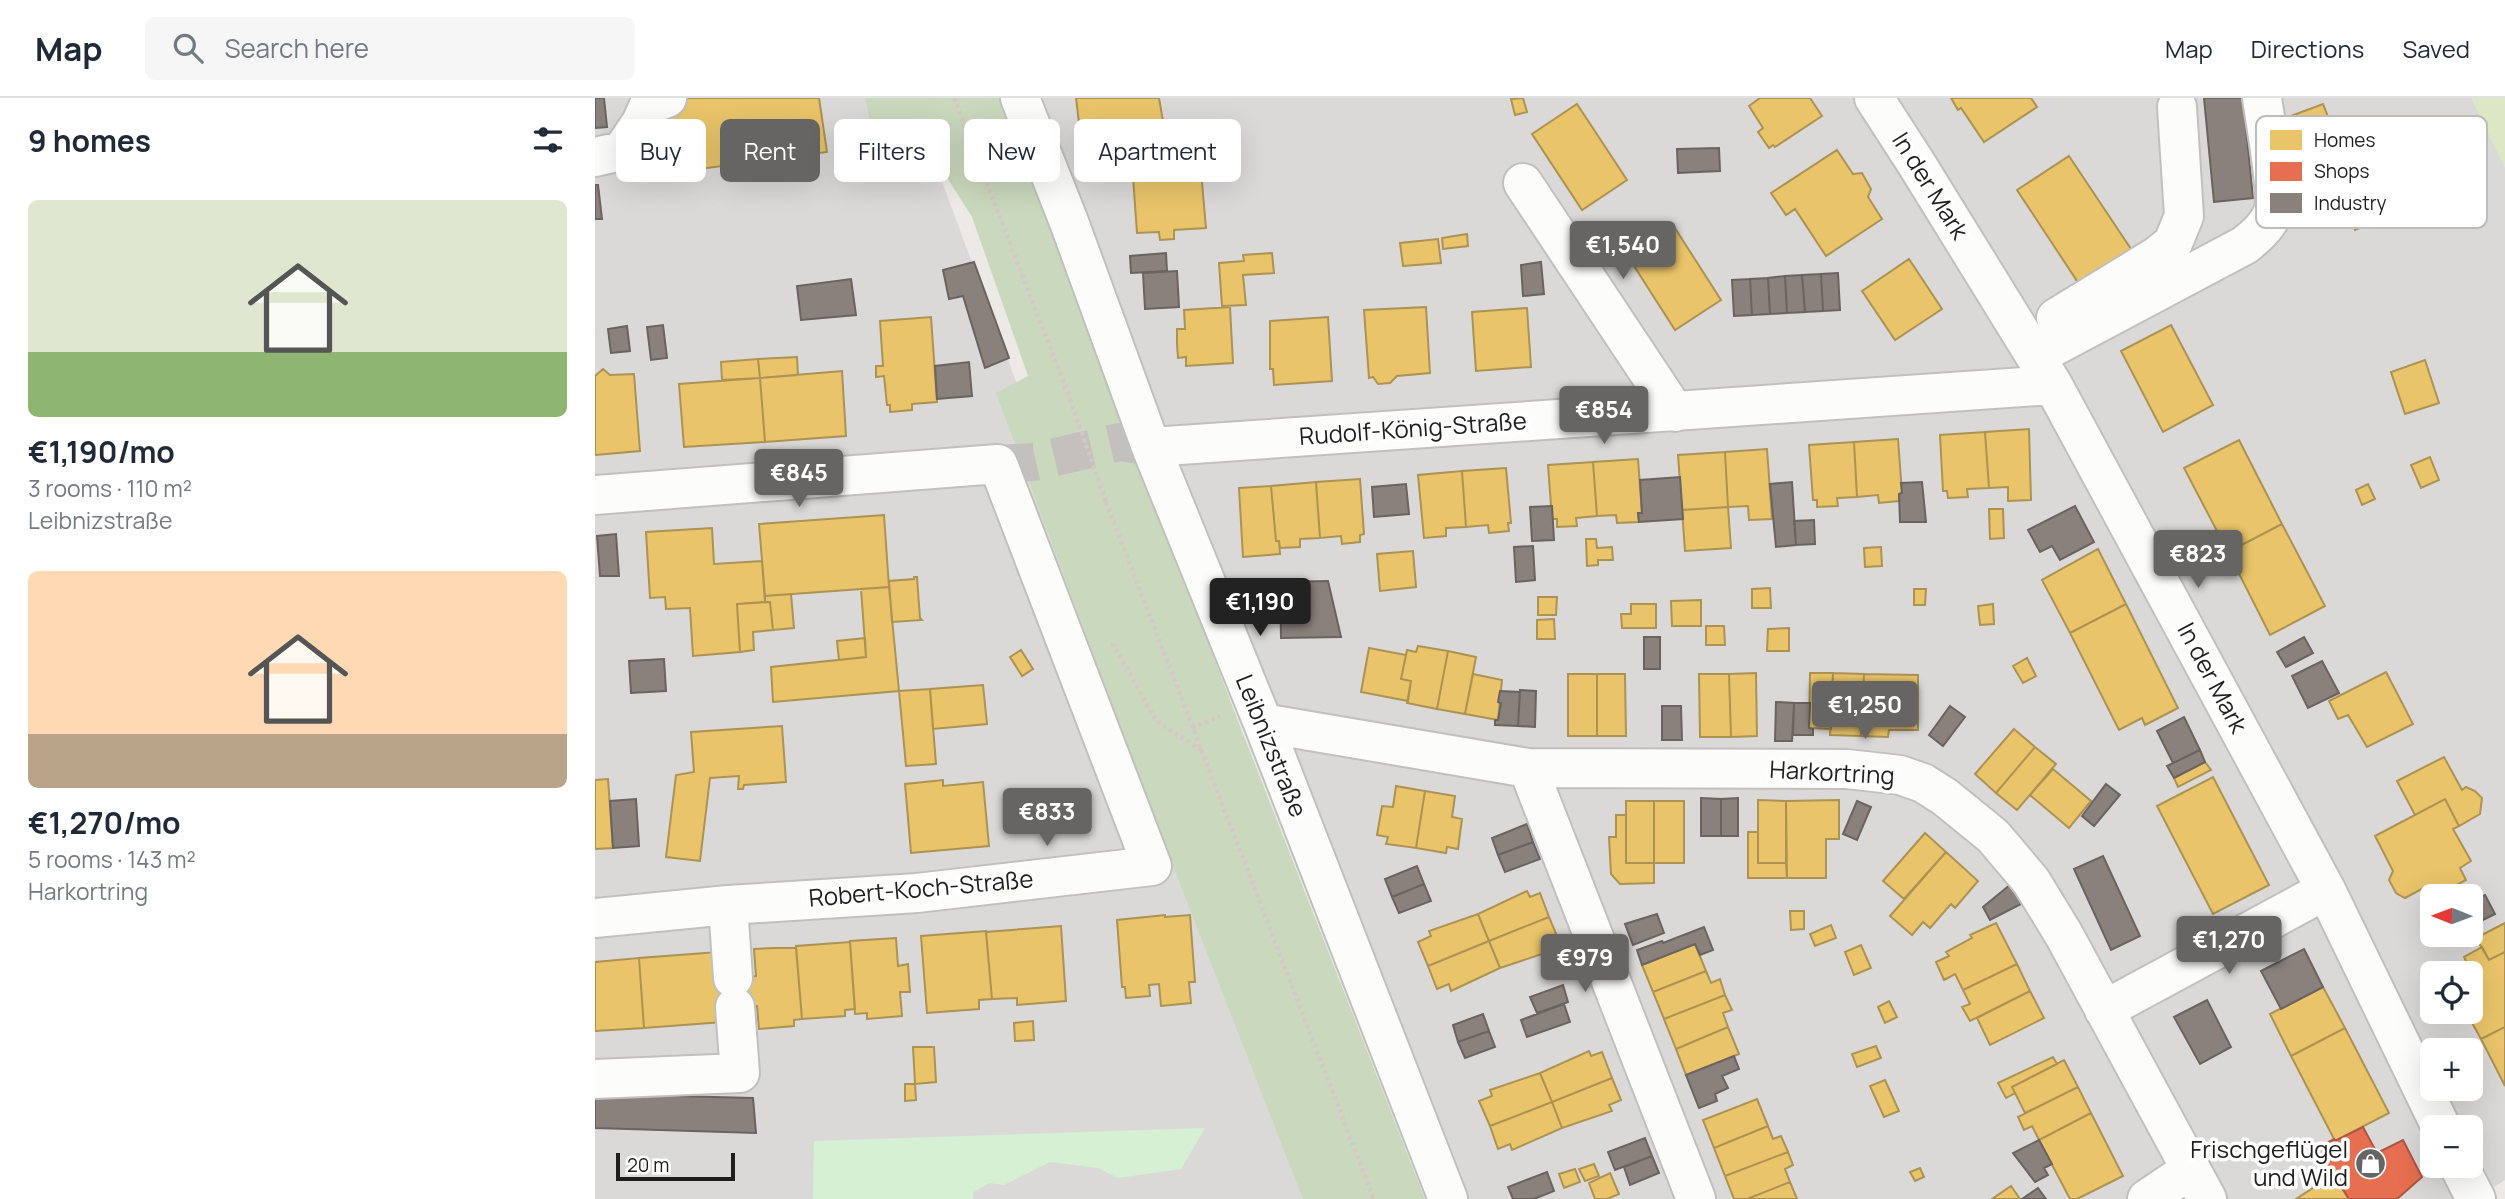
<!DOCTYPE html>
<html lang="en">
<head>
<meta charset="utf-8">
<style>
	body { margin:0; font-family:Manrope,sans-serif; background:#f6f6f7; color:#1f2937; height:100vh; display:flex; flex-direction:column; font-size:26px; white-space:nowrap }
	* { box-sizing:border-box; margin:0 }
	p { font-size:23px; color:#747a83 }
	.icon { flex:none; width:38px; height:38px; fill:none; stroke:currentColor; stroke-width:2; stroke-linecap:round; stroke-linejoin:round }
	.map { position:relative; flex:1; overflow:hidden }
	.sheet { display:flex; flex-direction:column; background:#fff; width:595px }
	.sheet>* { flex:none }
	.banner { position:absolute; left:21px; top:21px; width:665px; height:63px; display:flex; gap:14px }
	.needle { width:46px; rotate:271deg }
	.buttons { position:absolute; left:1825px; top:786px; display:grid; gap:14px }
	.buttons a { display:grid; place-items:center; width:63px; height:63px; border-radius:10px; background:#fff; box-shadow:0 7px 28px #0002; font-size:35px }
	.scale { position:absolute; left:21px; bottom:18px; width:119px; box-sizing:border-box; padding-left:7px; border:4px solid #1e1e1e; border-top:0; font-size:19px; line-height:24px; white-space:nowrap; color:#1e1e1e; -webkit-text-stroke:5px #fff; paint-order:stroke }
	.price { position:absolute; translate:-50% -60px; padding:0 16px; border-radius:7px; background:#666564; color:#fff; font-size:23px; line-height:46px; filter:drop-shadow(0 2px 4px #0008) }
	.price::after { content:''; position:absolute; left:50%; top:42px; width:21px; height:16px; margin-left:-10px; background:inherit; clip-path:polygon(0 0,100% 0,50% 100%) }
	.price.on { background:#222; color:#fff }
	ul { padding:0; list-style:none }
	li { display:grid; align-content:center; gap:14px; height:371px; padding:0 28px }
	li span { display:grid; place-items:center; height:217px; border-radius:10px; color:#555 }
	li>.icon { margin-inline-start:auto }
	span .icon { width:126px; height:126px; fill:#fffc; stroke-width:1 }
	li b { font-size:30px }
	h2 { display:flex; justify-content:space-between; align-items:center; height:84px; padding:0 28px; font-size:30px }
	.tag { padding:0 24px; border-radius:10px; background:#fff; box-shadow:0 7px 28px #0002; font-size:24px; line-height:63px }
	.tag.on { background:#666564; color:#fff }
	header { display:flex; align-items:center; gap:42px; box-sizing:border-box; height:98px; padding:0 35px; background:#fff; border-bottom:2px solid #e0e1e3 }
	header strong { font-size:33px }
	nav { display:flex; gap:38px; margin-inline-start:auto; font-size:24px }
	.search { width:490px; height:63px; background:#f6f6f7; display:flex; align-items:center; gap:18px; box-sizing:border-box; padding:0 24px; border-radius:10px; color:#747a83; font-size:26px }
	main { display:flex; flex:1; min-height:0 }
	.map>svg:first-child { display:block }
</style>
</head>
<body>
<header>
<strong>Map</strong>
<div class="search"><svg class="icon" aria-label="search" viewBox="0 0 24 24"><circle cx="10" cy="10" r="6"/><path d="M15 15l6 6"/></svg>Search here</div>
<nav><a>Map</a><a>Directions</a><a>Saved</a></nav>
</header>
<main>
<section class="sheet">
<h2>9 homes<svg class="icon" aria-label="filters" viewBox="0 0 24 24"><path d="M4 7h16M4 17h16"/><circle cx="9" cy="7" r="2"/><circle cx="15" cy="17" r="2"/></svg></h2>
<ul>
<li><span style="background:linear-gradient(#dfe7d0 70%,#8fb573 0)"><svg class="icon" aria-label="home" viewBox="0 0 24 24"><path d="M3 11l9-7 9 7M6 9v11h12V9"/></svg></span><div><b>€1,190/mo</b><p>3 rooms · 110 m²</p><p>Leibnizstraße</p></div></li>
<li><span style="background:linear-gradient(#ffd9b3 75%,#b9a48a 0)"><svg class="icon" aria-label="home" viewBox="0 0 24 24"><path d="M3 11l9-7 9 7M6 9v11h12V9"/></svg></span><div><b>€1,270/mo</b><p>5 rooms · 143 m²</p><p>Harkortring</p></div></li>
</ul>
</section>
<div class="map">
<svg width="1910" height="1101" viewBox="0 0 1910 1101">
	<rect width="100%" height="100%" fill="#ece9e6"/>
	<path fill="#dbd9d8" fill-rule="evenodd" d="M0 0H316L724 1101H0Z
		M440 0H1910V1082L1881 1101H868ZM1838 798H1876V836H1838ZM1838 875H1876V914H1838ZM1838 952H1876V990H1838ZM1838 1029H1876V1068H1838Z"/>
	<path fill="#dce7c6" d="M1876 0H1910V70Z"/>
	<path fill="#cad8bd" d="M270 0H406L643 623 830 1101H708L562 727 401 295 433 278 377 119 330 45 280 44Z"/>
	<path fill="#d6f0d3" d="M610 1030 586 1071 523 1080 503 1070 455 1064 409 1087 395 1085 378 1094V1101H218L219 1043Z"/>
	<path fill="#e9c46a" stroke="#ac9253" stroke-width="2" d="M72 0H224L232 54 82 74Z
		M481 0H564L569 29 486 41Z
		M928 0 932 14 920 17 916 1Z
		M1165 0H1215L1227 18 1180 49 1178 47 1174 50 1163 34 1168 30 1154 8Z
		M1356 0H1436L1442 9 1389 44 1366 10 1363 12Z
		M982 6 1032 82 987 112 937 36Z
		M1728 6 1758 82 1718 99 1688 21Z
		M1762 29 1799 116 1760 132 1742 89 1758 82 1741 39Z
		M1242 52 1258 76 1267 75 1276 91 1273 99 1287 121 1231 158 1200 111 1191 117 1176 95Z
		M1474 58 1536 151 1484 186 1422 92Z
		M606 73 611 130 579 132V141L565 142 564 134 542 135 538 79Z
		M1078 127 1126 202 1080 232 1032 157Z
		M872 136 873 148 848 151 847 140Z
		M843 141 846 165 808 168 805 145Z
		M677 155 679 175 648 177 651 207 627 208 624 165 649 163 648 157Z
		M1314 161 1347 211 1300 242 1267 193Z
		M635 209 638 265 591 268V259L583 260 582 246V231H590L589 212Z
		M831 209 835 275 802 278 795 285 783 286 778 279 774 280 769 212Z
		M932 210 936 269 881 273 877 214Z
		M336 219 342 304 317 306V312L295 314V307H292L289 278 281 279V268H288L285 223Z
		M733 219 737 283 679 287 678 271H675V223Z
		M1576 227 1618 307 1568 334 1526 253Z
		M202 259 203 277 165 280 163 261Z
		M163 261 165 280 127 282 126 264Z
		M1830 262 1844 305 1810 316 1796 274Z
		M8 271 15 277 39 276 45 353 0 357V278Z
		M247 273 251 338 170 344 165 280Z
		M165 280 170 344 89 349 84 286Z
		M1434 331 1436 402 1413 403V389L1394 390 1390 334Z
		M1390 334 1394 390 1372 391 1373 399 1353 400 1352 393H1348L1345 337Z
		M1303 341 1307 395 1304 396V403L1284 405 1283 397 1262 399 1259 344Z
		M1644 342 1687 426 1633 454 1589 370Z
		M1259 344 1262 399 1242 400 1243 408 1222 409V402H1218L1214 347Z
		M1172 351 1177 421 1154 422 1153 408 1133 409 1130 354Z
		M1130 354 1133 409 1087 412 1083 357Z
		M1835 359 1844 382 1826 390 1816 367Z
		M1043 361 1047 415H1043L1044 424 1022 425 1021 417 1002 418 998 364Z
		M998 364 1002 418 981 420 982 428 962 429V421H957L953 367Z
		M911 370 916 425H913L914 433 894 435 893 427 871 429 867 373Z
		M867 373 871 429 851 430V438L829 440 823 377Z
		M765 381 769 436 765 437V444L747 446 746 438 725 440 721 384Z
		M721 384 725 440 705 441V449L685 450 684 443H681L676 388Z
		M1773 386 1780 401 1767 407 1761 392Z
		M676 388 681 443H684L685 456 648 459 644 390Z
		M1133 409 1136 450 1090 453 1087 412Z
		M1394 411H1408L1409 440 1395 441Z
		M289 417 294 489 170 498 164 426Z
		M1687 426 1730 508 1675 537 1633 454Z
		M117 430 119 466 167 463 170 504 142 506 145 554 98 558 95 510 71 511 70 499 55 500 51 434Z
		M991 441H1001L1002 450 1017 449 1018 462H1003V467L992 468Z
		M1286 449 1287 468 1270 469 1269 450Z
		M1503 451 1531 506 1475 535 1447 482Z
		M818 453 821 489 785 493 782 456Z
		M319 479H322L325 520 327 522 297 524 294 483 319 481Z
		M294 489 304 593 178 604 176 569 271 559 266 491Z
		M1175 490 1176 510H1157V491Z
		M1319 491H1331L1330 507H1319Z
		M196 496 199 530 178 532 175 504H170V498Z
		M943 499H962L961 517H943Z
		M1106 502V528H1077L1076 503Z
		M175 504 178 532 158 534 159 552 145 554 142 506Z
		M1036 506H1061V530H1027L1026 516H1036Z
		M1398 506 1399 526 1385 527 1383 508Z
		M1531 506 1583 610 1550 627 1547 620 1524 632 1475 535Z
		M959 521 960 541H942V522Z
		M1111 528H1129L1130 547H1111Z
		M1194 530V553H1172L1173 531Z
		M270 540 271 559 244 562 242 543Z
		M823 548 853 553 842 611 812 605 816 583 806 581 812 552 821 554Z
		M774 550 811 557 806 581 816 583 813 603 766 594Z
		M426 552 438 571 427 578 415 559Z
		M853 553 881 559 870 616 842 611Z
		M1432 560 1441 578 1428 585 1418 568Z
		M1791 574 1818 626 1772 649 1753 617 1743 621 1734 603Z
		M1161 575 1162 638 1136 639 1134 576Z
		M1215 575H1238L1236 631 1214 630Z
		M1238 575 1269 576 1266 638 1235 637Z
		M878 576 907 582 903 622 870 616Z
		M973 576H1002V638H973Z
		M1002 576H1030L1031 638H1002Z
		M1104 576H1134L1136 639H1105Z
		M1269 576 1323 577V632H1294L1293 639 1266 638Z
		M388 587 392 626 338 631 335 591Z
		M335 591 341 666 311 668 304 593Z
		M187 628 191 684 149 687 148 691H143L144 678 115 680 105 763 71 759 81 677 99 674 96 634Z
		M1419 631 1440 649 1401 695 1380 676Z
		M1440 649 1461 666 1422 712 1401 695Z
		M1849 659 1867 692 1871 689 1880 693 1887 700 1885 716 1864 728 1850 701 1820 717 1802 683Z
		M1610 664 1616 672 1583 689 1579 680Z
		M1458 671 1496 703 1474 730 1435 697Z
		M1618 679 1674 787 1618 816 1562 708Z
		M13 681 18 750 0 751V682Z
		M348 682V688L388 684 394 748 316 755 310 686Z
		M801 688 830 693 821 750 791 746 793 739 782 737 787 708 798 709Z
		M830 693 860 698 857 719 867 721 863 751 852 749 851 755 821 750Z
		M1850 701 1864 728 1858 731 1876 763 1865 770 1871 782 1841 798H1838L1832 788 1810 800 1801 795 1794 782 1798 773 1780 738Z
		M1163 702 1191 703V765H1163Z
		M1244 702V741H1231V780H1192L1191 703Z
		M1031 703H1059V765H1031Z
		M1059 703H1089V765H1059Z
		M1021 717H1031V765H1059V785L1025 786 1016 776 1014 739H1021Z
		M1153 734H1163V765H1191L1192 780H1153Z
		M1330 735 1351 754 1309 801 1288 783Z
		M1351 754 1383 783 1360 810 1356 806 1335 830 1328 824 1317 837 1295 818Z
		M932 793 935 799 945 795 954 819 894 843 883 816Z
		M1195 813H1209V831L1196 832Z
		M883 816 894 843 833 868 823 844 836 838 834 833Z
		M570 817V819L595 817 600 884H594L596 905 566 908 564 886 554 887 555 898 531 900 530 889H527L522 822Z
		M954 819 964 843 953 847 956 853 905 870 894 843Z
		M1401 825 1422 866 1368 892 1360 876 1349 882 1341 864 1354 858 1351 854 1377 840 1375 837Z
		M1910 825V854L1894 862 1881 840Z
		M1236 827 1241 840 1220 848 1215 836Z
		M466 828 471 903 422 907V900L397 901 391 834Z
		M391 833 397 901 384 902V911L332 915 326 838Z
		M301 840 303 868 313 866 315 894H305L307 918 272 921V915L260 916 255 843Z
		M894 843 905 870 856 893 854 886 842 891 833 868Z
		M255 844 260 911 250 912V918L207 921 201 848Z
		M1100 846 1111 873 1058 894 1047 867Z
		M1266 847 1276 870 1259 877 1250 854Z
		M1887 849 1894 862 1910 854V929L1886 941 1871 914H1876V875H1869L1875 872 1869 859Z
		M180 850H201L207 921 199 922V928L164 931 162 908H151L149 879 161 878 159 851Z
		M123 854 128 924 49 930 44 860Z
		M44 860 49 930 0 933V864Z
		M1422 866 1435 893 1375 923 1367 909 1375 906 1368 892Z
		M1111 873 1116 885 1125 881 1130 897 1069 921 1058 894Z
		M1728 889 1750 930 1696 958 1675 916Z
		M1435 893 1449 920 1395 947 1382 920Z
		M1130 897 1137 912 1128 915 1133 929 1081 951 1069 921Z
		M1294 903 1302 919 1290 925 1283 909Z
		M438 923 439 942 420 943 419 925Z
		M1133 929 1144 956 1091 977 1081 951Z
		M1910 929V988L1886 941Z
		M1750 930 1794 1015 1740 1043 1696 958Z
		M1281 948 1286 960 1262 969 1257 956Z
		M318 949H339L341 984 320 986Z
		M994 953 996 958 1007 954 1017 980 957 1004 945 975Z
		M1458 959 1462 966 1417 989 1420 995 1411 1000 1403 985Z
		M1469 962 1483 989 1430 1015 1417 989Z
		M945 975 957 1004 895 1028 884 1003 897 998 895 992Z
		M1017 980 1026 1002 1014 1007 1017 1013 967 1030 957 1004Z
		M1290 982 1304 1013 1289 1019 1275 988Z
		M310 986H320L321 1002 310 1003Z
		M1483 989 1496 1015 1444 1042 1437 1028 1429 1032 1423 1019Z
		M1162 1001 1173 1028 1119 1050 1108 1022Z
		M957 1004 967 1030 917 1052 915 1046 903 1051 895 1028Z
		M1496 1015 1528 1078 1482 1101H1475L1444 1042Z
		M1173 1028 1178 1041 1186 1038 1193 1054 1130 1078 1119 1050Z
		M1193 1054 1198 1067 1190 1071 1195 1084 1152 1101H1139L1130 1078Z
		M999 1066 1004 1078 990 1083 984 1071Z
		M1325 1070 1329 1079 1320 1083 1315 1074Z
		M980 1071 985 1084 969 1090 964 1076Z
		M1015 1075 1024 1096 1012 1101H1000L994 1085Z
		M1738 1077 1754 1101H1701Z
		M1195 1084 1202 1101H1152Z
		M1416 1088 1425 1101H1397Z"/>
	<path fill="#e76f51" stroke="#ab5742" stroke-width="2" d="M1768 1029 1782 1055 1808 1042 1827 1079 1802 1101H1754L1722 1050 1739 1041 1740 1043Z"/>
	<path fill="#8a817c" stroke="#6a6360" stroke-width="2" d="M0 0H9L12 29 0 30Z
		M1609 0H1648L1658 100 1619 104Z
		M590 44 592 74 538 79 537 51Z
		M1124 50 1125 73 1083 75 1082 51Z
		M0 87H3L7 121H0Z
		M571 155 572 173 536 175 535 158Z
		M379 164 414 260 390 270 368 198 354 201 348 172Z
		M946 164 949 196 928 198 926 167Z
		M582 173 584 209 550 211 548 175Z
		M1243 175 1245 212 1228 213 1226 176Z
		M1226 176 1228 213 1210 214 1207 177Z
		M1207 177 1210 214 1192 215 1190 178Z
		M1190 178 1192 215 1175 216 1173 180Z
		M1173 180 1175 216 1157 217 1155 181Z
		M256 181 261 217 206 222 202 188Z
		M1155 181 1157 217 1139 218 1137 182Z
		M68 227 72 260 56 262 52 229Z
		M32 228 35 253 16 255 13 231Z
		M374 264 377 298 342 301 340 268Z
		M1085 379 1088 421 1044 424 1043 415H1047L1045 382Z
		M1197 384 1201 447 1181 449 1175 386Z
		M1327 384 1331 424H1305L1304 396 1307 395 1306 385Z
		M811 386 814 416 779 419 777 389Z
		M957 408 959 442 937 443 935 409Z
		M1480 408 1499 444 1465 462 1457 448 1445 454 1433 432Z
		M1219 422 1220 446 1201 447 1199 423Z
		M21 436 24 478H5L2 438Z
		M938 448 940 482 921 484 919 449Z
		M733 483 746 539 686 540 685 484Z
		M1049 539H1065V571H1049Z
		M1709 539 1718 555 1691 569 1682 554Z
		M69 561 71 593 36 595 34 563Z
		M1727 563 1744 595 1713 610 1697 578Z
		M925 592 941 593 940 629 923 628Z
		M905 593 925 594 923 628 900 627V622H903L906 605 903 604Z
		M1181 604 1199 605 1197 643H1180Z
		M1199 605H1215L1214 630 1218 631V637H1198Z
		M1067 608H1086L1087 642H1067Z
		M1355 608 1370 619 1348 648 1334 637Z
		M1589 619 1605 652 1578 665 1562 633Z
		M1605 652 1610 664 1579 680 1572 668Z
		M1511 686 1525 697 1499 728 1487 718Z
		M1106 700 1126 701V738H1106Z
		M1143 700V738H1126V701Z
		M41 701 44 748 18 750 15 703Z
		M1262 703 1276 709 1262 742 1248 736Z
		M932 726 938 744 903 757 897 740Z
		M938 744 945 761 910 774 903 757Z
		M1508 758 1545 838 1516 852 1479 771Z
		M822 768 829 786 797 799 790 781Z
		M829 786 836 803 804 815 797 799Z
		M1416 786 1426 806 1395 822 1388 809Z
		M1890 797 1900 816 1876 828V804Z
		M1062 816 1069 835 1038 847 1030 826Z
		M1109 829 1118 852 1105 857 1100 846 1047 867 1042 852 1067 843 1068 845Z
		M1840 836H1861L1845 845Z
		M1709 851 1728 889 1686 911 1666 873Z
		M968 887 973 904 942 915 935 899Z
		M1612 902 1636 949 1605 966 1579 919Z
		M969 906 975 924 932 939 926 922Z
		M888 916 894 933 863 944 858 927Z
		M894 933 900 949 870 960 863 944Z
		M1139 958 1144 971 1127 978 1133 990 1120 996 1122 1003 1104 1010 1091 977Z
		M0 996 158 1000 161 1035 0 1030Z
		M1050 1040 1057 1058 1020 1072 1013 1054Z
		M1444 1042 1457 1066 1449 1070 1453 1077 1440 1084 1418 1055Z
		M1057 1058 1064 1075 1035 1087 1029 1069Z
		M952 1074 959 1093 939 1101H918L913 1089Z
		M1443 1090 1451 1101H1427Z"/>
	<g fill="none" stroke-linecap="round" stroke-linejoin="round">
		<path stroke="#c3c0be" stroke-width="38" stroke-dasharray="38 19" stroke-linecap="butt" d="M403 366 439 364 525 344 556 349"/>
		<defs>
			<path id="minor" d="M425 0 474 124 556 349 668 625 853 1101
				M1279 0 1321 65 1458 287 1731 792 1846 1029
				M0 59 27 53 46 25 54 7 72 0
				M928 85 1080 314
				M1461 220 1562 158 1578 145 1589 118 1582 9
				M1441 258 1650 147C1661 138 1673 128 1678 114 1684 97 1670 22 1667 0
				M556 349 1458 287
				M0 397 403 366 557 768 322 795 133 807 0 820
				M668 625 933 670 1252 671 1305 677 1328 685 1350 699 1398 738 1436 783 1469 837 1612 1101
				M933 670 1101 1101
				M133 807 138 880
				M1509 912 1731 792
				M0 981 145 975 140 909
				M1864 1068 1881 1101
				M1552 1101 1595 1072"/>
		</defs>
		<use href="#minor" stroke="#c2c0bf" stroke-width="42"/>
		<path stroke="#d5c7c6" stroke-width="4.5" stroke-dasharray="3.5 3.5" stroke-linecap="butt" d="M359 0 475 301
			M511 404 779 1101
			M517 545 561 623 606 652
			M597 630 625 618"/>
		<use href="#minor" stroke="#fcfcfb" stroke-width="38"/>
		<path stroke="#d5c7c6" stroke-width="4.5" stroke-dasharray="3.5 3.5" stroke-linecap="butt" d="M475 301 511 404"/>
	</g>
	<defs>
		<symbol id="shop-disc" viewBox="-11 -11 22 22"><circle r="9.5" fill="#666564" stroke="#fff"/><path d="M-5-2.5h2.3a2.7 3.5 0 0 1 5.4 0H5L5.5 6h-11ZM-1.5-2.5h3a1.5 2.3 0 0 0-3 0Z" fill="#fff"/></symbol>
	</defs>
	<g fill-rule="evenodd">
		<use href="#shop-disc" x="1758" y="1048" width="35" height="35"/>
	</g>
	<g text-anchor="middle" stroke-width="7" stroke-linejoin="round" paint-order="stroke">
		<g font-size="24" fill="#1e1e1e" stroke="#fff">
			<text transform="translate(1335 88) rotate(58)" y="8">In der Mark</text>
			<text transform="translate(818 331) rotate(-4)" y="8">Rudolf-König-Straße</text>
			<text transform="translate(1617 580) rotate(62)" y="8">In der Mark</text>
			<text transform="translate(676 648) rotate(68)" y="8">Leibnizstraße</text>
			<text transform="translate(1237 675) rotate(3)" y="8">Harkortring</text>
			<text transform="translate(326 791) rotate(-5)" y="8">Robert-Koch-Straße</text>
		</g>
		<g font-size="24" fill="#1e1e1e" stroke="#fff" text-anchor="end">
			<text x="1753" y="1060">Frischgeflügel<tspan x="1753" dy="28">und Wild</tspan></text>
		</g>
	</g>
	<rect x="1661" y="18" width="231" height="112" rx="10" fill="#fff" stroke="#bcbcbc" stroke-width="2"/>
	<rect x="1675" y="32" width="32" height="20" fill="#e9c46a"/>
	<rect x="1675" y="64" width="32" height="19" fill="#e76f51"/>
	<rect x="1675" y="95" width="32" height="20" fill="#8a817c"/>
	<g font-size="19" fill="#1e1e1e">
		<text x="1719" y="49">Homes</text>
		<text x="1719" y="80">Shops</text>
		<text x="1719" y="112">Industry</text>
	</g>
</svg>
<div class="buttons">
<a><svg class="needle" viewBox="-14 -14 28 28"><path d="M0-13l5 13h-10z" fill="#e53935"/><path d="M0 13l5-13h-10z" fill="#747a83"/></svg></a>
<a><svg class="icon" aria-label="locate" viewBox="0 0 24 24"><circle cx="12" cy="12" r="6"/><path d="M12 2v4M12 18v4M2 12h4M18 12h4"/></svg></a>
<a>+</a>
<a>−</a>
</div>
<div class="scale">20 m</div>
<b class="price" style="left:1028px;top:183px">€1,540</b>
<b class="price" style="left:1009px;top:348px">€854</b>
<b class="price" style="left:204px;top:411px">€845</b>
<b class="price" style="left:1603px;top:492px">€823</b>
<b class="price on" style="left:665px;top:540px">€1,190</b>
<b class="price" style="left:1270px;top:643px">€1,250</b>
<b class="price" style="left:452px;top:750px">€833</b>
<b class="price" style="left:1634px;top:878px">€1,270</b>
<b class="price" style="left:990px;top:896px">€979</b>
<div class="banner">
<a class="tag">Buy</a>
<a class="tag on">Rent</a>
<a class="tag">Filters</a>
<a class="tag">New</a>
<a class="tag">Apartment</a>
</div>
</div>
</main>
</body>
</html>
